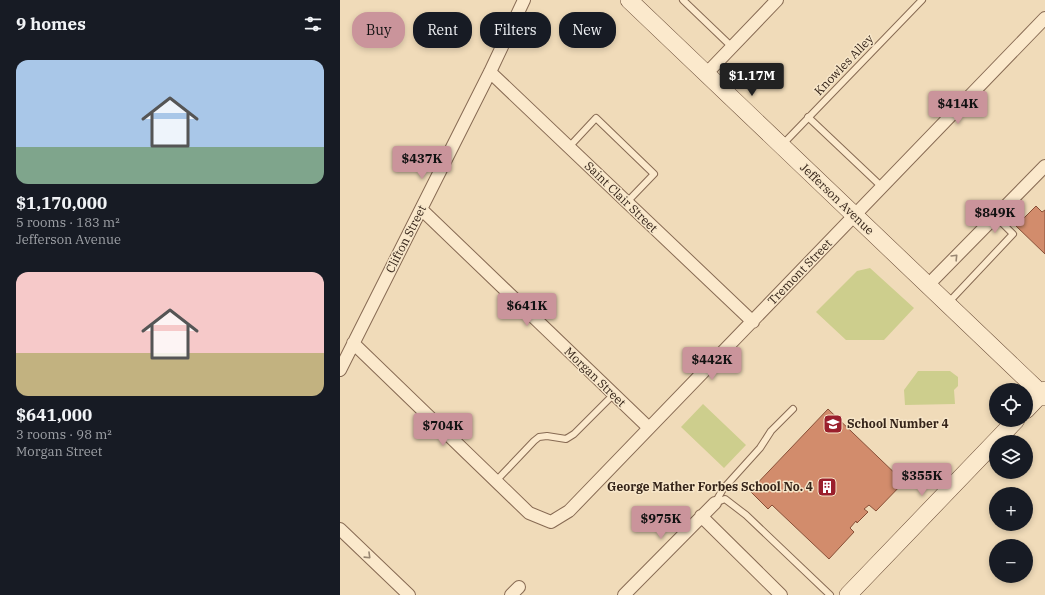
<!DOCTYPE html>
<html lang="en">
<head>
<meta charset="utf-8">
<style>
	body { margin:0; font-family:"IBM Plex Serif",serif; background:#20242c; color:#f1f3f6; height:100vh; display:flex; flex-direction:column; font-size:15px; white-space:nowrap }
	* { box-sizing:border-box; margin:0 }
	p { font-size:13px; color:#9ea1a6 }
	.icon { flex:none; width:22px; height:22px; fill:none; stroke:currentColor; stroke-width:2; stroke-linecap:round; stroke-linejoin:round }
	.map { position:relative; flex:1; overflow:hidden }
	.panel { display:flex; flex-direction:column; background:#171b24; width:340px }
	.panel>* { flex:none }
	.banner { position:absolute; left:12px; top:12px; width:380px; height:36px; display:flex; gap:8px }
	.fabs { position:absolute; left:649px; top:383px; display:grid; gap:8px }
	.fabs a { display:grid; place-items:center; width:44px; height:44px; border-radius:50%; background:#171b24; box-shadow:0 2px 6px #0003; font-size:20px }
	.price { position:absolute; translate:-50% -34px; padding:0 9px; border-radius:4px; background:#ca949b; color:#111; font-size:13px; line-height:26px; filter:drop-shadow(0 1px 2px #0008) }
	.price::after { content:''; position:absolute; left:50%; top:24px; width:12px; height:9px; margin-left:-6px; background:inherit; clip-path:polygon(0 0,100% 0,50% 100%) }
	.price.selected { background:#222; color:#fff }
	ul { padding:0; list-style:none }
	li { display:grid; align-content:center; gap:8px; height:212px; padding:0 16px }
	li span { display:grid; place-items:center; height:124px; border-radius:12px; color:#555 }
	li>.icon { margin-inline-start:auto }
	span .icon { width:72px; height:72px; fill:#fffc; stroke-width:1 }
	li b { font-size:17px }
	h2 { display:flex; justify-content:space-between; align-items:center; height:48px; padding:0 16px; font-size:17px }
	.pill { padding:0 14px; border-radius:16px; background:#171b24; box-shadow:0 2px 6px #0003; font-size:14px; line-height:36px }
	.pill.selected { background:#ca949b; color:#111 }
	main { display:flex; flex:1; min-height:0 }
	.map>svg:first-child { display:block }
</style>
</head>
<body>
<main>
<section class="panel">
<h2>9 homes<svg class="icon" aria-label="filters" viewBox="0 0 24 24"><path d="M4 7h16M4 17h16"/><circle cx="9" cy="7" r="2"/><circle cx="15" cy="17" r="2"/></svg></h2>
<ul>
<li><span style="background:linear-gradient(#a9c7e8 70%,#7fa58c 0)"><svg class="icon" aria-label="home" viewBox="0 0 24 24"><path d="M3 11l9-7 9 7M6 9v11h12V9"/></svg></span><div><b>$1,170,000</b><p>5 rooms · 183 m²</p><p>Jefferson Avenue</p></div></li>
<li><span style="background:linear-gradient(#f6c9c9 65%,#c2b280 0)"><svg class="icon" aria-label="home" viewBox="0 0 24 24"><path d="M3 11l9-7 9 7M6 9v11h12V9"/></svg></span><div><b>$641,000</b><p>3 rooms · 98 m²</p><p>Morgan Street</p></div></li>
</ul>
</section>
<div class="map">
<svg width="705" height="595" viewBox="0 0 705 595">
	<rect width="100%" height="100%" fill="#f0dbb9"/>
	<path fill="#cdce8d" d="M530 268 574 308 544 340H506L476 312 517 271Z
		M578 371H610L618 377V386L614 390 615 404 565 405 564 390Z
		M363 404 406 445 384 468 341 427Z"/>
	<path fill="#d28c6c" stroke="#884f37" d="M696 206 702 212 705 210V254L676 226Z
		M488 409 564 482 536 511 529 505 524 509 528 512 517 523 516 521 510 528 514 532 489 559 432 505 428 509 410 491Z"/>
	<g fill="none" stroke-linecap="round" stroke-linejoin="round">
		<defs>
			<path id="lane" d="M343 0 392 47
				M468 117 542 187
				M443 144 582 0
				M229 147 256 118 314 174 287 202
				M608 303 673 234 655 216
				M156 481 194 441 199 437 207 436 226 439 234 434 274 394
				M375 503 385 499 406 515 490 595
				M375 503 383 489 420 448 431 431 453 409"/>
			<path id="street" d="M150 72 413 322
				M366 74 437 0
				M81 209 309 428
				M588 285 705 166
				M13 343 189 513 211 522 229 511 705 18
				M0 370 150 72 184 0
				M361 516 441 595
				M0 529 69 595
				M171 595 179 587
				M284 595 375 503"/>
			<path id="secondary" d="M289 0 705 397
				M686 410 705 390
				M508 595 676 420"/>
		</defs>
		<use href="#lane" stroke="#876a53" stroke-width="8"/>
		<use href="#street" stroke="#876a53" stroke-width="14"/>
		<use href="#secondary" stroke="#694b36" stroke-width="18"/>
		<use href="#lane" stroke="#fbe9cc" stroke-width="6"/>
		<use href="#street" stroke="#fbe9cc" stroke-width="12"/>
		<use href="#secondary" stroke="#fbe9cc" stroke-width="17"/>
	</g>
	<defs><path id="oneway-chevron" d="M-2-3.5L2.5 0L-2 3.5" fill="none" stroke-width="1.6" stroke-linecap="round" stroke-linejoin="round"/></defs>
	<g stroke="#988672">
		<use href="#oneway-chevron" transform="translate(615 257) rotate(-46)"/>
		<use href="#oneway-chevron" transform="translate(28 556) rotate(44)"/>
	</g>
	<defs>
		<symbol id="school-square" viewBox="-11 -11 22 22"><rect x="-9" y="-9" width="18" height="18" rx="4" fill="#9a1f2c" stroke="#f7e6c9"/><path d="M0-5L7-2L0 1L-7-2ZM-4 1L0 2.5L4 1V4Q0 6-4 4Z" fill="#fff"/></symbol>
		<symbol id="building-square" viewBox="-11 -11 22 22"><rect x="-9" y="-9" width="18" height="18" rx="4" fill="#9a1f2c" stroke="#f7e6c9"/><path d="M-4-6H4V6H1V3H-1V6H-4ZM-2.5-4.3h1.7v1.8h-1.7ZM.8-4.3h1.7v1.8H.8ZM-2.5-1h1.7V.8h-1.7ZM.8-1h1.7V.8H.8Z" fill="#fff"/></symbol>
	</defs>
	<g fill-rule="evenodd">
		<use href="#school-square" x="482" y="413" width="22" height="22"/>
		<use href="#building-square" x="476" y="476" width="22" height="22"/>
	</g>
	<g text-anchor="middle" stroke-width="3" stroke-linejoin="round" paint-order="stroke">
		<g font-size="12" fill="#352419" stroke="#f7e6c9">
			<text transform="translate(504 65) rotate(-46)" y="4">Knowles Alley</text>
			<text transform="translate(281 197) rotate(44)" y="4">Saint Clair Street</text>
			<text transform="translate(497 199) rotate(44)" y="4">Jefferson Avenue</text>
			<text transform="translate(66 239) rotate(-63)" y="4">Clifton Street</text>
			<text transform="translate(460 272) rotate(-46)" y="4">Tremont Street</text>
			<text transform="translate(255 377) rotate(44)" y="4">Morgan Street</text>
		</g>
		<g font-size="12" font-weight="bold" fill="#352419" stroke="#f7e6c9" text-anchor="start">
			<text x="507" y="428">School Number 4</text>
			<text x="473" y="491" text-anchor="end">George Mather Forbes School No. 4</text>
		</g>
	</g>
</svg>
<div class="fabs">
<a><svg class="icon" aria-label="locate" viewBox="0 0 24 24"><circle cx="12" cy="12" r="6"/><path d="M12 2v4M12 18v4M2 12h4M18 12h4"/></svg></a>
<a><svg class="icon" aria-label="layers" viewBox="0 0 24 24"><path d="M12 4l9 5-9 5-9-5zM3 14l9 5 9-5"/></svg></a>
<a>+</a>
<a>−</a>
</div>
<b class="price selected" style="left:412px;top:97px">$1.17M</b>
<b class="price" style="left:618px;top:125px">$414K</b>
<b class="price" style="left:82px;top:180px">$437K</b>
<b class="price" style="left:655px;top:234px">$849K</b>
<b class="price" style="left:187px;top:327px">$641K</b>
<b class="price" style="left:372px;top:381px">$442K</b>
<b class="price" style="left:103px;top:447px">$704K</b>
<b class="price" style="left:582px;top:497px">$355K</b>
<b class="price" style="left:321px;top:540px">$975K</b>
<div class="banner">
<a class="pill selected">Buy</a>
<a class="pill">Rent</a>
<a class="pill">Filters</a>
<a class="pill">New</a>
</div>
</div>
</main>
</body>
</html>
